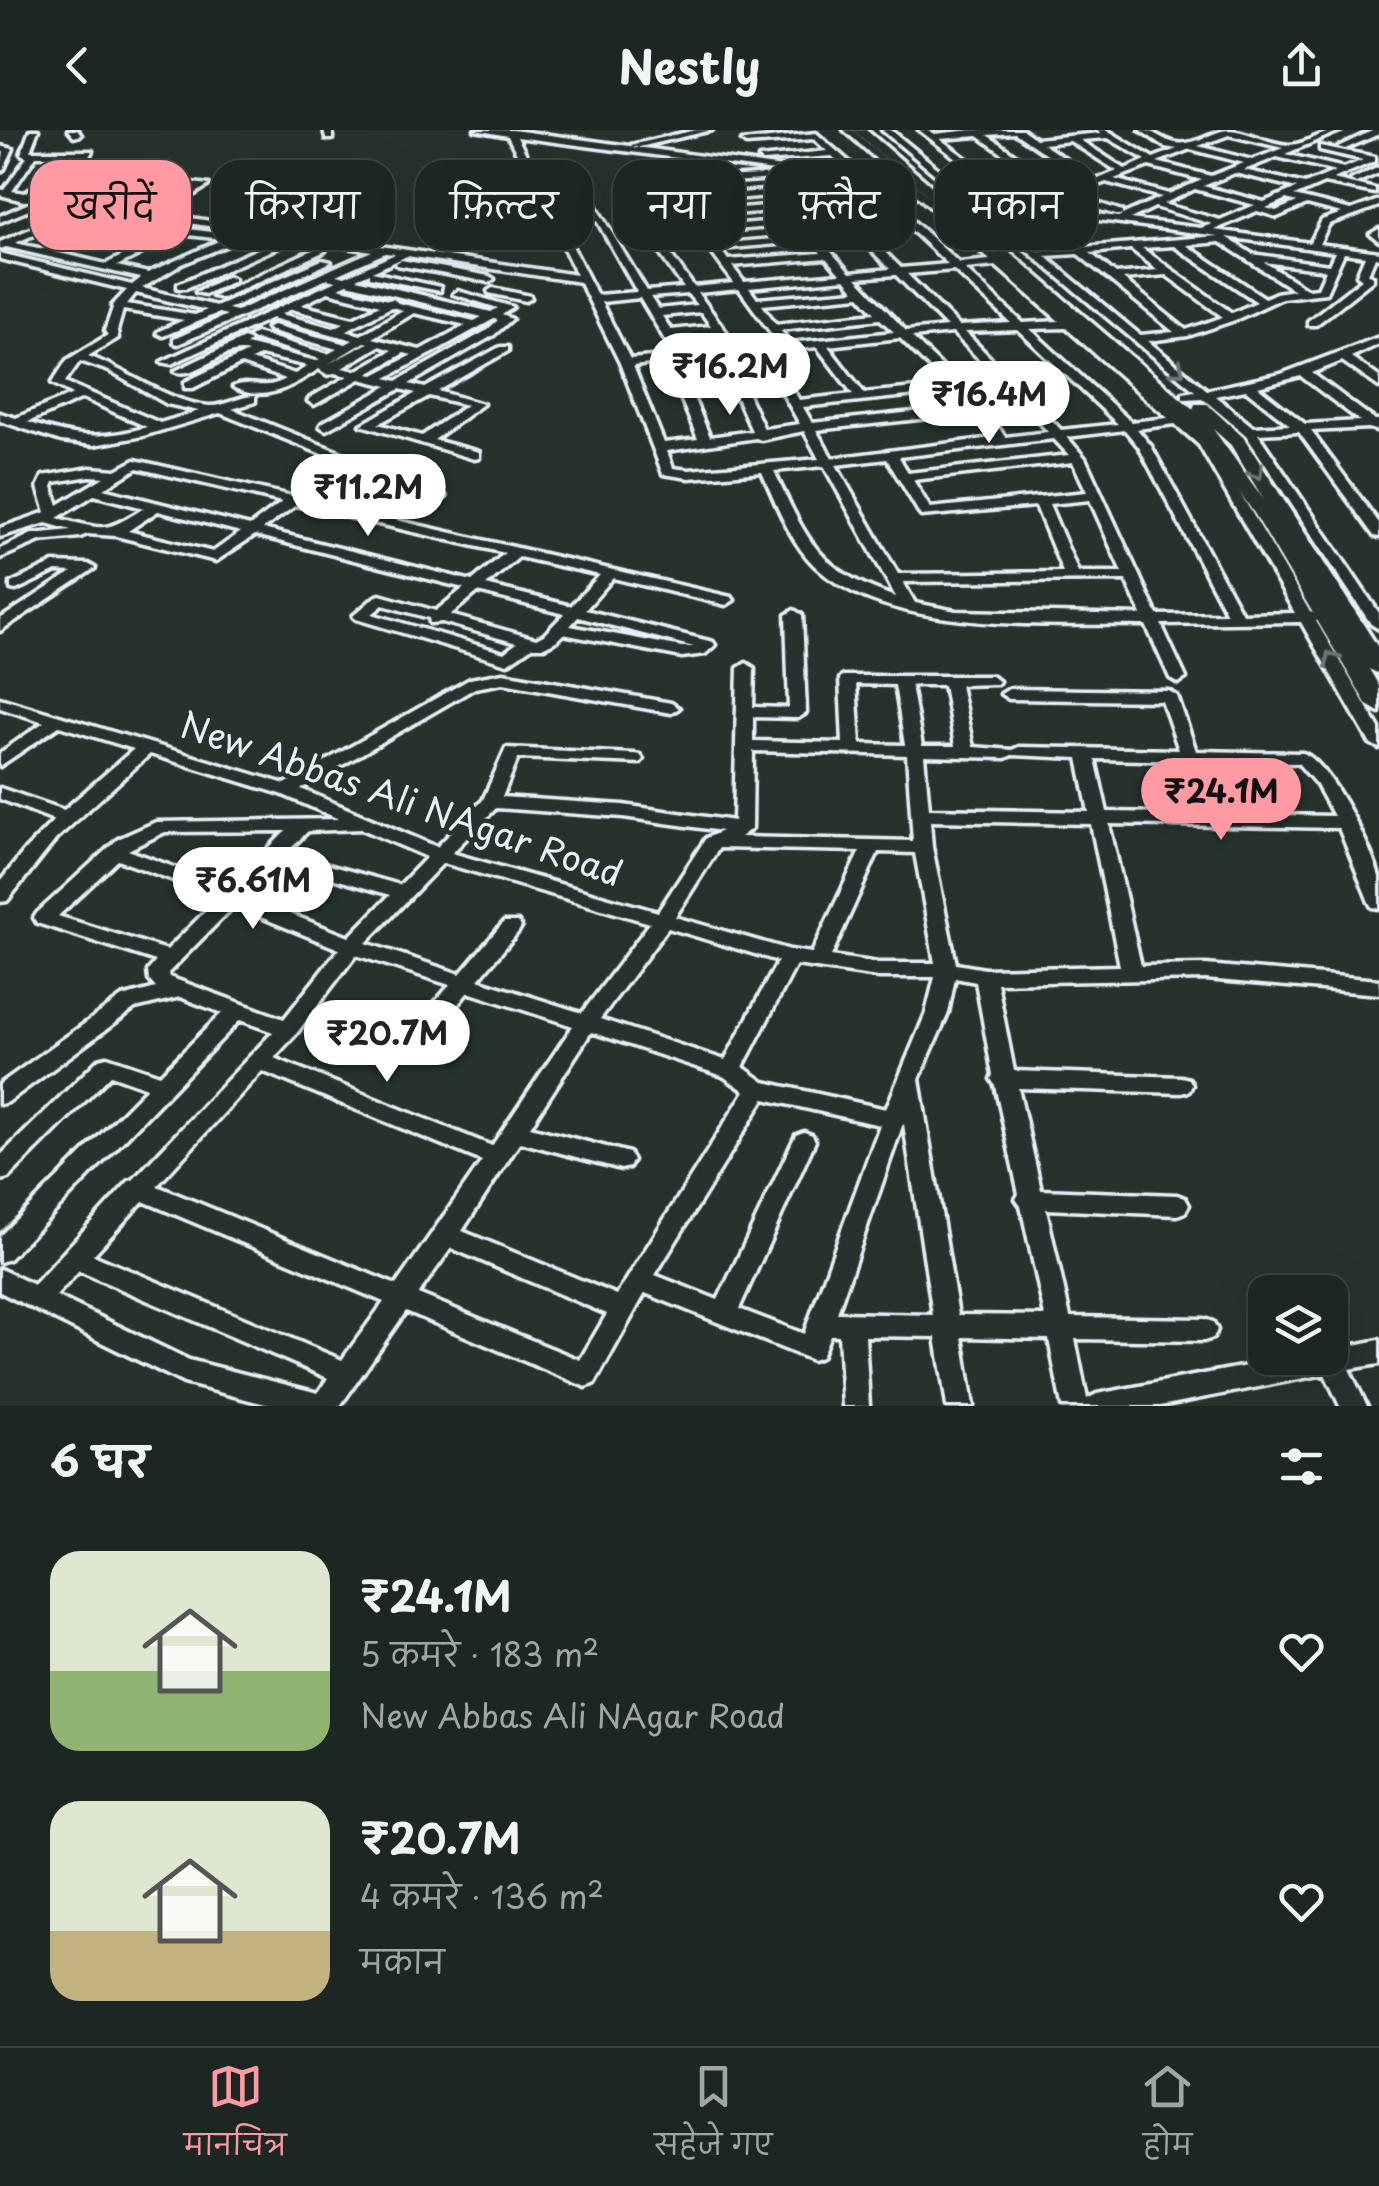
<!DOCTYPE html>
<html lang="hi">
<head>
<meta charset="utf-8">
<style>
	body { margin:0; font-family:"Playpen Sans","Playpen Sans Deva",sans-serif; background:#29322f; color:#f1f3f6; height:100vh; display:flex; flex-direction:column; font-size:38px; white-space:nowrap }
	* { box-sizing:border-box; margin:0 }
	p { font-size:32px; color:#a0a5a5 }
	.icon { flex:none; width:55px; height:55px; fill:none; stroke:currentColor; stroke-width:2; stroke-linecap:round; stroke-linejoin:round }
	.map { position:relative; height:1276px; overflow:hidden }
	.sheet { display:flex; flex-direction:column; background:#1c2622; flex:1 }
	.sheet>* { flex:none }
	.banner { position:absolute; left:30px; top:30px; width:1320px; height:90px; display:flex; gap:20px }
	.controls { position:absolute; left:1248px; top:1145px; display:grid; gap:20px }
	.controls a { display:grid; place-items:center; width:100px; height:100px; border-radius:20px; background:#1c2622; box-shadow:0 10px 40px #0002,0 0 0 2px #3a4340; font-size:50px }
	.price { position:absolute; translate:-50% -85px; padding:0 22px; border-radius:35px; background:#fff; color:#222; font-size:32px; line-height:65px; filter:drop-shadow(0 2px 5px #0008) }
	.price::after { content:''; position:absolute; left:50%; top:60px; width:30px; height:22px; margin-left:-15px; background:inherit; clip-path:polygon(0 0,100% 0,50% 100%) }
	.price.selected { background:#ff9aa2; color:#111 }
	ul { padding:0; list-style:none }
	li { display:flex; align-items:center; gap:30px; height:250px; padding:0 50px }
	li span { display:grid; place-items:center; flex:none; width:280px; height:200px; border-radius:30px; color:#555 }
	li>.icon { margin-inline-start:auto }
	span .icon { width:120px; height:120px; fill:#fffc; stroke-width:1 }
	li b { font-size:42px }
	h2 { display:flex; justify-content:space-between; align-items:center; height:120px; padding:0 50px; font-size:42px }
	.chip { padding:0 35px; border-radius:30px; background:#1c2622; box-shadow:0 10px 40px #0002,0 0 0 2px #3a4340; font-size:35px; line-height:90px }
	.chip.selected { background:#ff9aa2; color:#111 }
	header { display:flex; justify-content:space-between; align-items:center; height:130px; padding:0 50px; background:#1c2622; font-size:45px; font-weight:700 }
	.tab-bar { display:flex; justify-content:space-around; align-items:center; height:140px; border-top:2px solid #3a4340; background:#1c2622; font-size:28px; color:#a0a5a5 }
	.tab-bar a { display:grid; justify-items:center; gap:5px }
	.tab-bar .selected { color:#ff9aa2 }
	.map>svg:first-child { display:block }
</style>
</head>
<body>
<header><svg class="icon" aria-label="back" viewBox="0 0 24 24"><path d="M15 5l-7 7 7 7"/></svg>Nestly<svg class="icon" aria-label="share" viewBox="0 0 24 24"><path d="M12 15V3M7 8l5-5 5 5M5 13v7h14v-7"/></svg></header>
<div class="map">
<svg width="1379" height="1276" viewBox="0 0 1379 1276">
	<rect width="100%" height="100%" fill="#26332d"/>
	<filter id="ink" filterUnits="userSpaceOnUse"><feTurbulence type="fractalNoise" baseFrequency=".01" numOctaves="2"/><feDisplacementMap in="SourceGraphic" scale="20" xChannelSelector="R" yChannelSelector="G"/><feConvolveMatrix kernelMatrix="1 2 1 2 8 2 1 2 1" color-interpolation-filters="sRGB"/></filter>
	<g filter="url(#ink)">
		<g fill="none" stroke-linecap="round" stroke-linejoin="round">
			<defs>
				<path id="street" d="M30 0H38L30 21H92L82 40 209 55 163 84 577 145 508 6 475 0H513L812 41 845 38 832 26 763 31 759 28 827 21 814 9 746 14 742 11 816 3 855 37 883 35 844 0H853L1001 129 1007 130V134L1209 310 1310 482 1322 487 1316 491 1379 598V618L1370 613 1301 492 1161 494 1186 548 1178 553 1170 548 1146 495C1051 493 886 506 814 435 789 410 776 373 762 342L689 348 663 344 620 233 580 152 407 126 372 142 440 157V161L370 147V143L356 149 491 182 498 178 453 164 458 161 513 177 502 185 512 189 494 205 409 254 425 258 500 217H508V221L438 261 483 274 434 310 479 322V328L474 329 361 295 416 263 400 259 326 300 320 296 322 293 388 256 360 249 314 275 308 271 310 268 348 246 334 243 328 245 319 239C292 256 265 274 233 257 250 248 261 263 286 249L241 234 193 258H185V252L248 222C223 215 197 250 175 241L244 208 250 211 246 214 316 231 320 229 252 208 250 206 256 203 328 224 337 219 269 200 267 198 273 195 346 214 353 210 272 188 171 234 161 232 336 151 327 149 178 214 174 213V209L227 185 218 183 163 206 157 203 159 201 184 190 123 180 117 201 118 208 88 226C127 240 170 273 209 276 223 277 240 266 255 266V272L232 279 444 364 446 367 439 371 220 283 143 306 94 315 61 311 0 291V283L16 288 73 264 52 253 67 230 108 205 105 201 113 178 112 176 127 160 0 129V123L132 155 141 148 6 117 0 119V112L77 79H83L84 82 91 78 48 72 0 92V86L36 70 24 71 0 65V59L4 60 27 27 21 24ZM517 7 797 44 808 57 662 70V74H676L734 153 694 157 638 79H632L630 81 684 158 647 161 595 75 587 73 637 162 597 165ZM36 26H54L40 51 25 63 12 61ZM63 26H83C70 44 60 68 35 64L47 55ZM888 40 990 130 959 133 860 42ZM850 43 948 134 901 138 808 46ZM78 45 142 51 99 74 58 68 64 65ZM153 53 195 57 159 79V83L111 76ZM813 62 890 139 850 143 780 65ZM770 66 779 75 692 82 685 73ZM102 80 372 121 237 181 228 179 331 132 322 130 216 176 142 158 182 134 237 111 267 115 178 154V158H186L283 115V111L188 99 192 96 187 93 106 134 55 122 103 101 145 107 150 104 81 92ZM783 80 792 90 703 97 696 87ZM79 85 68 91V95L91 99 43 119 15 113ZM797 95 806 106 716 114 707 102ZM179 104 223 109 148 143 117 136ZM811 111 821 123 728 130 720 119ZM385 123 395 124 345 147 336 145ZM826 128 840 144 744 152 732 136ZM996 136 1059 191 1023 193 965 139ZM954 140 1011 193 959 196 907 144ZM896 145 947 197 906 201 856 148ZM845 149 855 161 757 169 749 158ZM347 154 482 187 474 191 398 173 393 169 388 170 338 158ZM739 159 779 214 738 218 698 163ZM328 162 380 175 353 188 301 175ZM136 163 207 180 195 185 127 174ZM688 164 697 175 658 179 650 167ZM860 166 875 183 776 194 762 175ZM640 168 674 225 630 229 601 172ZM391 177 403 180 361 205 345 201ZM292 179 344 193 334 198 281 184ZM701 182 711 196 671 200 662 186ZM414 183 466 195 420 220 372 208ZM494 189 498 190 486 201 397 251 386 248ZM880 189 894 202 790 213 780 200ZM1066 198 1168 288 1131 292 1030 199ZM1018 200 1118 294 1061 300 965 202ZM716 203 727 219 685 223 675 207ZM953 203 1020 270 981 275 912 207ZM900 208 947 255 864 263 828 216ZM364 212 368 213 328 234ZM379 216 392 220 356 241 342 238ZM817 217 853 264 799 270 771 222ZM404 223 412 225 374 245 368 244ZM760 223 800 294 764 299 730 226ZM261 225 308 236 295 244 251 230ZM719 227 752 301 710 307 677 231ZM80 231 109 241 167 274 199 281 160 293 65 252ZM666 232 698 309 664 313 633 236ZM954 261 969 276 812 293 803 277ZM429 266 467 275 422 306 378 294ZM83 268 147 297C101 310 73 308 28 292ZM1027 277 1048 302 1005 307 987 281ZM975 283 993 308 832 328 816 300ZM1175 294 1199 315 1295 483 1242 484 1151 316 1137 299ZM1125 300 1139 317 1227 484 1157 485 1085 328 1067 307ZM804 301 819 329 689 340 673 338 667 321 756 308 761 310ZM1054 309 1069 325 908 343 899 327ZM887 329 921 386 1036 376 1063 442 898 444 836 335ZM1073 332 1087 362 930 378 913 350ZM824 336 896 467C818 441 807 411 774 341ZM1090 370 1122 442H1078L1049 374ZM1126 450 1142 485 956 481 915 473 903 452Z
					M68 0H77L81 5 74 7Z
					M324 0H332V9H326Z
					M696 0H712L635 18 631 15Z
					M882 0H891L975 69 1015 73 1006 70V66L919 0H928L934 4 971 0H1023L1036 9 1101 3 1097 0H1107L1153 28 1177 19 1165 17 1140 0C1155 0 1162 11 1176 13 1196 16 1212 1 1228 0 1246 0 1268 14 1289 15 1306 15 1323 0 1342 0L1285 24 1344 38 1363 30 1320 20V16L1375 27V31L1333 49 1375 59V63L1324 53 1294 66 1351 80 1379 70V76L1329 94 1319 114 1379 122V128L1375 127 1368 144 1373 146V150L1316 195H1308V191L1362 149 1357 145 1365 126 1344 123 1326 163 1282 168 1235 190 1188 206 1148 211 1207 260 1281 244 1379 207V214L1351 227 1379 247V257L1342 231 1312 243 1375 290H1379V301L1369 298 1311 301 1379 393V407L1374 406 1299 302 1258 304 1379 483V499L1371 494 1246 305 1202 268 1183 269V263L1195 261ZM1015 3 1088 53 1067 61 987 5ZM1229 5 1283 18 1252 30 1198 16ZM978 6 1057 63 1016 65 940 9ZM1108 8 1146 30 1125 39 1080 10ZM1070 11 1117 41 1096 50 1043 14ZM1190 19 1244 33 1211 46 1157 32ZM1277 27 1336 41 1305 54 1244 40ZM1149 36 1202 50 1169 64 1114 49ZM1235 43 1297 58 1264 72 1203 56ZM1106 52 1162 67 1122 85V81L1073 65ZM1195 59 1255 75 1220 90 1163 74ZM1063 68 1116 85H1122L1118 87 1030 75 1023 70ZM1286 69 1297 72 1276 81 1266 78ZM982 74 1024 80 1072 118 1038 121ZM1307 74 1342 83 1322 90 1310 113 1214 100 1257 81 1277 87ZM1155 77 1212 94 1201 98 1130 89ZM1039 82 1218 106 1083 117ZM1226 107 1335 122 1329 135 1252 124ZM1220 112 1294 160 1276 163 1265 168 1186 115ZM1174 116 1257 172 1232 183 1142 118ZM1131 119 1158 140 1116 144 1090 123ZM1078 124 1174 202 1140 205 1045 126ZM1264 132 1326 140 1318 158 1307 159ZM1166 145 1223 187 1186 200 1123 149ZM1301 246 1302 247 1360 291 1305 294 1258 257ZM1246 260 1290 295 1253 297 1215 266Z
					M1374 0H1379V4L1345 19 1338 17Z
					M0 16 13 19 4 39 0 42 4 22H0Z
					M1379 37V43L1356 53 1351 50Z
					M779 44 776 49 705 54 700 51 705 48Z
					M1379 99V111L1370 104Z
					M321 116 326 119 325 121 222 168 213 166Z
					M401 130 489 146 494 149 489 152 397 135 396 133Z
					M229 146 234 149 233 151 205 164 196 162Z
					M493 158 530 166 531 168 526 171 489 163 488 161Z
					M135 330 731 467 734 470 726 475 613 448 585 480 713 512 715 515 705 524 682 527 563 504 556 511 544 517H532L507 534 356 489 353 486 375 467 380 465 436 481 464 458 255 405 216 431 116 406 87 404 80 407 40 411 0 428V419L32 404 71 400 46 393 0 407V398L46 382 38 357 43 346 90 338 116 340ZM137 338 282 372 250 396 103 359ZM90 346 104 347 58 375 52 357 54 352ZM94 365 144 378C102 405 104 399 57 388ZM296 375 505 423 472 451 263 399ZM158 381 241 402 213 422 128 401ZM519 427 600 445 571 476 486 455ZM478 462 564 484 544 505 536 509 450 485ZM383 475 429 488 430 493 442 492 517 513 504 523 372 484ZM578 487 694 517H682L570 496Z
					M54 433 88 434 95 438 0 501V489L72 442 56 441 16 460 11 459V453Z
					M794 480 802 485 806 583 798 588 753 587V611L843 613 840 549 842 546H991L999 551 997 554 960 555 973 617 1012 620 1019 617 1179 620 1162 571 1009 569 1001 564 1009 559 1169 561 1177 566 1196 621 1303 623C1329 632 1373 720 1379 747 1379 757 1379 769 1379 778L1372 777 1369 772 1339 698 1109 694 1141 836 1206 835 1379 850V864L1206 849 997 853 1014 941 1181 947 1189 949 1192 955 1189 961 1181 963 1018 958 1041 1060 1177 1065 1185 1068 1189 1075 1185 1082 1177 1085 1046 1079 1070 1187 1204 1189 1213 1192 1217 1200 1213 1208 1204 1211 1075 1209 1087 1269 1097 1264 1289 1228H1330V1220L1379 1210V1234L1349 1239 1367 1276H1340L1325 1244 1160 1276H1062L1049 1209 962 1207 973 1276H947L936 1207 865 1206 869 1276H843L839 1205H830L821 1227 812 1230 645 1163 595 1253 586 1257 406 1181 340 1276H273L184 1253 0 1162V1139L34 1155 129 1051 133 1050 273 902 240 890 9 1129 0 1132V1106L147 958 111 945 8 1048 0 1050V1026L99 929 107 927 160 945 222 883 180 867 135 878 8 972 0 974V954L122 867 156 858 149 850 148 841 156 831 37 793 34 788 37 783 118 709 156 692 339 689 281 664 150 624 56 709 7 771 0 772V752L25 720 54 690 0 669V658L64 680 134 619 59 596 0 636V623L44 592 0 578V568L285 654 470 549 503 543 671 573 679 578 671 583 503 553 475 558 301 659 437 717 483 670 506 618 634 624 640 625 643 629 640 633 518 628 502 667 623 675 734 691 738 538 746 533 754 538 753 577 789 578 786 485ZM856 554 895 555 905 615 860 614ZM911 555H944L955 616H922ZM753 621 907 625 913 711 740 707 752 698ZM1012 625 1078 628 1089 682 929 679 924 626 1005 628ZM1095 629 1298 633 1317 655 1334 686 1107 682ZM496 678 623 687 722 701 706 708 658 782 452 723ZM930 691 1091 694 1120 836 985 839 956 834 932 717ZM362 699 427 727 400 755 286 723 308 701ZM286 701 167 820 58 786 118 730 173 750H187L190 746 187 742 128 720 165 702ZM719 718 860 721 812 823 790 820 675 787ZM878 722 915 723 935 833H878L831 826ZM277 732 390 765 349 807 244 766ZM443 733 650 793 582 883 478 850 518 802 521 797 518 792H504L460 844 366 813ZM234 776 339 819 284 889 169 847 168 843ZM668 798 778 831 725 930 600 889ZM356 825 450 855 409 902 406 908 409 914 417 916 425 914 468 862 573 896 492 1016 274 928 296 904ZM796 835 878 847H935L926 883 886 979 764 952 743 937ZM955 848 976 852 993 945 991 949 995 955 1019 1064 1016 1069 1021 1076 1045 1186 958 1185 919 949 948 883ZM591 902 723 946 745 961 617 1165 462 1101 520 1012 621 1039 629 1037 633 1030 629 1023 530 997ZM262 941 482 1031 396 1155 157 1056ZM764 969 880 995 804 1204 739 1179 815 1011 812 1005 804 1002 796 1005 718 1170 655 1145ZM904 994 933 1185 837 1183 902 996ZM143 1071 384 1172 342 1230 93 1125ZM451 1118 607 1184 580 1230 418 1164ZM79 1141 328 1248 318 1263 189 1230 56 1166Z"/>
				<path id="secondary" d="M853 0H866L1193 279 1195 274H1207L1244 308 1379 519V544L1369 539 1379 556V582L1367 575 1254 383 1196 300ZM1213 299 1231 315 1264 370Z"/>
			</defs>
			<use href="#street" stroke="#e8f1f8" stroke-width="7"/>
			<use href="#secondary" stroke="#e8f1f8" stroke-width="7"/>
			<use href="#street" fill="#26332d" fill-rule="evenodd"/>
			<use href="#secondary" fill="#26332d" fill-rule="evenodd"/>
		</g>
		<defs><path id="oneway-chevron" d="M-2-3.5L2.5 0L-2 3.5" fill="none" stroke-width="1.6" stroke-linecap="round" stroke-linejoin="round" transform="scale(2.5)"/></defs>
		<g stroke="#6a7674">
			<use href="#oneway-chevron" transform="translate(1178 240) rotate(40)"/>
			<use href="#oneway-chevron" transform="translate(1257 343) rotate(58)"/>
			<use href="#oneway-chevron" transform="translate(1331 528) rotate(-120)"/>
		</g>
	</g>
	<g text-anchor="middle" stroke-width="9" stroke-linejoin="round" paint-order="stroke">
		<g font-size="35" fill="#e8f1f8" stroke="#26332d">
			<text transform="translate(401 670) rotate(19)" y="12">New Abbas Ali NAgar Road</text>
		</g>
	</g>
</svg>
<div class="controls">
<a><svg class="icon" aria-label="layers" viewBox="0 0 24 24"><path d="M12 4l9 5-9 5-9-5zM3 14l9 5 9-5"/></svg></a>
</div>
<b class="price" style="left:730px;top:288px">₹16.2M</b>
<b class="price" style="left:989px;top:316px">₹16.4M</b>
<b class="price" style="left:368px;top:409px">₹11.2M</b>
<b class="price selected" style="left:1221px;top:713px">₹24.1M</b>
<b class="price" style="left:253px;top:802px">₹6.61M</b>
<b class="price" style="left:387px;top:955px">₹20.7M</b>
<div class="banner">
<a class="chip selected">खरीदें</a>
<a class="chip">किराया</a>
<a class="chip">फ़िल्टर</a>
<a class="chip">नया</a>
<a class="chip">फ़्लैट</a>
<a class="chip">मकान</a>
</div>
</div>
<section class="sheet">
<h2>6 घर<svg class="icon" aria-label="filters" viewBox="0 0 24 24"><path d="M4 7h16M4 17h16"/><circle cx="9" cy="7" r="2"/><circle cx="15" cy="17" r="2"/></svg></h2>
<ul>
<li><span style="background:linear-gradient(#dfe7d0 60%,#8fb573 0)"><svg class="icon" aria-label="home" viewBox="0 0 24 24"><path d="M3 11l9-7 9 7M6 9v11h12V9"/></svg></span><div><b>₹24.1M</b><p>5 कमरे · 183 m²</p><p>New Abbas Ali NAgar Road</p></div><svg class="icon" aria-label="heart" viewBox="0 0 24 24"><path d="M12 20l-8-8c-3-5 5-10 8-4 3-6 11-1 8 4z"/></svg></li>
<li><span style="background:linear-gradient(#dfe7d0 65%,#c2b280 0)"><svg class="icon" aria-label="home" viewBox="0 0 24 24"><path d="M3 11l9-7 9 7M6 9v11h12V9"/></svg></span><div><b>₹20.7M</b><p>4 कमरे · 136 m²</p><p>मकान</p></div><svg class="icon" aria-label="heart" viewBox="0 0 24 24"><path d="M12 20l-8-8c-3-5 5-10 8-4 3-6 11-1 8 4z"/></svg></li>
</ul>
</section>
<nav class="tab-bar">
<a class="selected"><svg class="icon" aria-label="map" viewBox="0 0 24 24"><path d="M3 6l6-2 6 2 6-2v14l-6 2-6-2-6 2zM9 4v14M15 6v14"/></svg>मानचित्र</a>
<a><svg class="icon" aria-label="saved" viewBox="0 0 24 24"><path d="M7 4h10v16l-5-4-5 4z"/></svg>सहेजे गए</a>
<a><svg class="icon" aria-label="home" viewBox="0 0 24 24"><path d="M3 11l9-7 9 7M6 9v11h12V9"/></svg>होम</a>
</nav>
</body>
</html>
